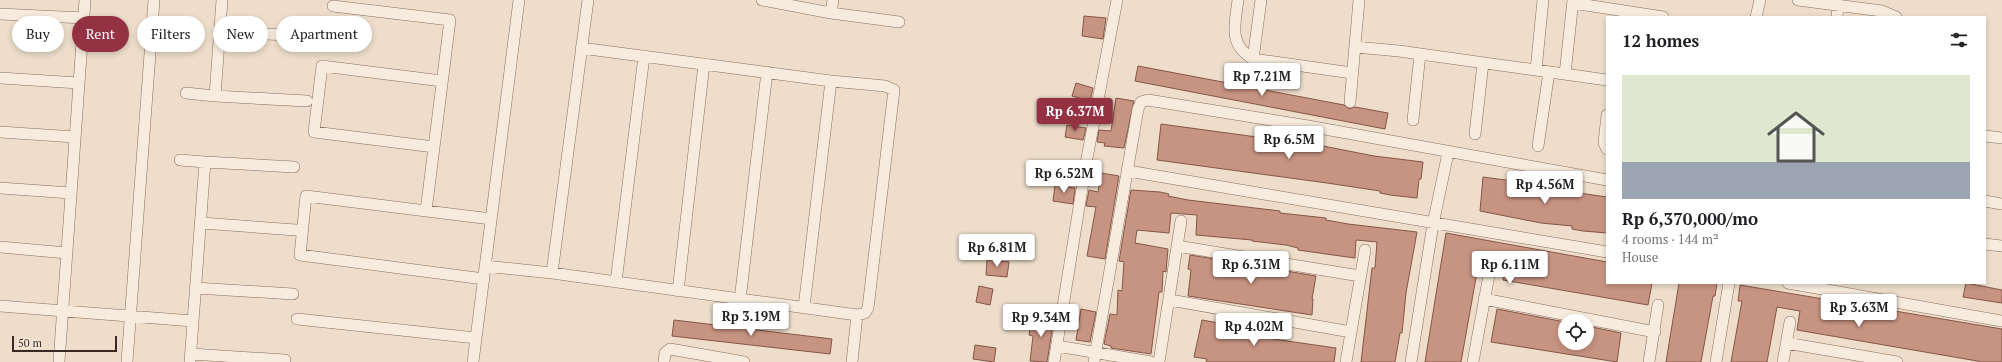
<!DOCTYPE html>
<html lang="en">
<head>
<meta charset="utf-8">
<style>
	body { margin:0; font-family:"PT Serif",serif; background:#f2f2f2; color:#202124; height:100vh; display:flex; flex-direction:column; font-size:15px; white-space:nowrap }
	* { box-sizing:border-box; margin:0 }
	p { font-size:13px; color:#757577 }
	.icon { flex:none; width:22px; height:22px; fill:none; stroke:currentColor; stroke-width:2; stroke-linecap:round; stroke-linejoin:round }
	.map { position:relative; flex:1; overflow:hidden }
	.sheet { position:absolute; left:1606px; top:16px; width:380px; height:268px; display:flex; flex-direction:column; background:#fff; border-radius:0px; box-shadow:0 2px 6px #0003 }
	.sheet>* { flex:none }
	.guide { position:absolute; left:12px; top:16px; width:380px; height:36px; display:flex; gap:8px }
	.buttons { position:absolute; left:1558px; top:314px; display:grid; gap:8px }
	.buttons a { display:grid; place-items:center; width:36px; height:36px; border-radius:50%; background:#fff; box-shadow:0 2px 6px #0003; font-size:20px }
	.scale { position:absolute; left:12px; bottom:10px; width:105px; box-sizing:border-box; padding-left:4px; border:2px solid #3a2922; border-top:0; font-size:11px; line-height:14px; white-space:nowrap; color:#3a2922; -webkit-text-stroke:3px #f4e8d9; paint-order:stroke }
	.price { position:absolute; translate:-50% -34px; padding:0 9px; border-radius:4px; background:#fff; color:#222; font-size:13px; line-height:26px; filter:drop-shadow(0 1px 2px #0008) }
	.price::after { content:''; position:absolute; left:50%; top:24px; width:12px; height:9px; margin-left:-6px; background:inherit; clip-path:polygon(0 0,100% 0,50% 100%) }
	.price.active { background:#943243; color:#fff }
	ul { padding:0; list-style:none }
	li { display:grid; align-content:center; gap:8px; height:212px; padding:0 16px }
	li+li { border-top:1px solid #e0e0e0 }
	li span { display:grid; place-items:center; height:124px; border-radius:0px; color:#555 }
	li>.icon { margin-inline-start:auto }
	span .icon { width:72px; height:72px; fill:#fffc; stroke-width:1 }
	li b { font-size:17px }
	h2 { display:flex; justify-content:space-between; align-items:center; height:48px; padding:0 16px; font-size:17px }
	.pill { padding:0 14px; border-radius:18px; background:#fff; box-shadow:0 2px 6px #0003; font-size:14px; line-height:36px }
	.pill.active { background:#943243; color:#fff }
	.map>svg:first-child { display:block }
</style>
</head>
<body>
<div class="map">
<svg width="2002" height="362" viewBox="0 0 2002 362">
	<rect width="100%" height="100%" fill="#edddca"/>
	<path fill="#c89482" stroke="#865546" d="M1084 16 1106 18 1103 39 1082 36Z
		M1138 66 1344 105 1349 109 1355 107 1388 113 1385 129 1135 81Z
		M1076 83 1093 88 1090 101 1072 96Z
		M1116 98 1134 101 1124 148 1104 146 1105 143 1097 142 1099 130 1111 131Z
		M1161 124 1323 146 1374 156 1423 162 1421 179H1419L1417 198 1390 195 1380 193V191L1327 183 1157 160Z
		M1067 125 1086 128 1083 140 1065 137Z
		M1101 173 1119 176 1105 259 1087 256 1096 207 1086 206 1089 190 1098 192Z
		M1483 177 1572 189V192L1607 197V233L1583 231 1572 229V226L1541 223 1480 211Z
		M1055 185 1075 188 1073 204 1053 201Z
		M1131 190 1160 192 1169 194 1168 196 1188 200 1280 211V213L1326 218V220L1348 224 1417 232 1406 293 1402 333H1400L1395 362H1361L1372 268H1375L1377 242 1356 240 1355 258 1333 255 1298 250V248L1286 245 1252 241V240L1196 235 1197 215 1171 213 1169 233 1137 230 1135 243 1168 249 1166 272 1163 271 1162 292H1159L1151 354 1111 348V346L1104 344 1110 314 1117 315 1118 290 1122 291 1124 262 1119 261Z
		M1446 233 1607 262V283H1652L1648 305 1503 280 1506 260 1480 255 1461 362H1425Z
		M1190 255 1316 276 1312 299H1313L1312 315 1188 296 1191 270 1188 269Z
		M987 260 1009 262 1007 277 986 275Z
		M1679 283H1717L1715 296H1713L1701 362H1666Z
		M1966 283 2002 290V303L1963 297Z
		M1740 285 2002 329V362H1983L1797 330 1800 311 1777 307 1767 362H1731L1742 301H1738Z
		M979 286 993 289 990 305 976 302Z
		M1081 309 1096 312 1090 342 1076 340Z
		M1497 309 1565 322V343H1587V326L1621 333 1617 362 1491 342Z
		M1032 315 1054 318 1047 362 1030 361 1033 336 1029 335Z
		M674 320 832 339 830 354 672 336Z
		M1202 320 1274 333 1273 339 1336 348 1334 362H1206L1207 359 1194 357Z
		M975 345 996 348 994 362 973 359Z"/>
	<g fill="none" stroke-linecap="round" stroke-linejoin="round">
		<defs>
			<path id="street" d="M222 0 215 96 307 101
				M762 0 831 13 833 0
				M1238 0C1235 25 1228 44 1253 59L1261 0
				M1798 0 1882 11 1896 17
				M1573 3 1663 17
				M333 6 450 20 426 211
				M831 13 899 22
				M0 14 84 18
				M1756 17 1760 0
				M1837 17 1838 6
				M220 32 313 36
				M1355 47 1399 51 1607 80
				M1253 59 1352 73
				M1536 70 1543 0
				M1565 74 1573 0
				M0 78 79 83
				M186 93 215 96
				M1350 102 1359 0
				M1607 115 1604 143 1607 149
				M1413 120 1420 54
				M0 132 75 137
				M1475 134 1483 63
				M1985 136 2002 138
				M1538 146 1549 72
				M434 147 314 132 322 66 442 81
				M180 160 205 162 190 362
				M205 162 294 167
				M1128 171 1607 252
				M0 188 71 193
				M1985 201 2002 204
				M201 223 296 230
				M1985 244 2002 246
				M1177 246 1360 276
				M0 247 67 253
				M485 266 552 273 857 315 865 313 868 308 894 90 885 86 831 81 581 48
				M552 273 588 0
				M484 279 300 255 306 196 491 219
				M616 282 644 56
				M1788 283 2002 321
				M195 288 293 294
				M678 291 704 64
				M1484 299 1655 332
				M740 300 767 72
				M1170 300 1351 332
				M0 306 193 321
				M804 307 831 81
				M297 319 476 338
				M1786 343 1897 362
				M1057 346 1151 362
				M191 354 285 360
				M59 362 85 0
				M127 362 154 0
				M473 362 519 0
				M664 362 665 353 670 349 744 362
				M852 362 857 315
				M1054 362 1087 158 1117 0
				M1094 362 1138 109 1141 102 1148 100 1308 126 1607 180
				M1159 362 1181 221
				M1346 362 1365 250
				M1411 362 1433 224 1448 153
				M1473 362 1489 275
				M1649 362 1658 305
				M1716 362 1729 283
				M1783 362 1790 322"/>
		</defs>
		<use href="#street" stroke="#896e5f" stroke-width="12"/>
		<use href="#street" stroke="#f7ebdd" stroke-width="11"/>
	</g>
</svg>
<div class="buttons">
<a><svg class="icon" aria-label="locate" viewBox="0 0 24 24"><circle cx="12" cy="12" r="6"/><path d="M12 2v4M12 18v4M2 12h4M18 12h4"/></svg></a>
</div>
<div class="scale">50 m</div>
<b class="price" style="left:1262px;top:97px">Rp 7.21M</b>
<b class="price active" style="left:1075px;top:132px">Rp 6.37M</b>
<b class="price" style="left:1289px;top:160px">Rp 6.5M</b>
<b class="price" style="left:1064px;top:194px">Rp 6.52M</b>
<b class="price" style="left:1545px;top:205px">Rp 4.56M</b>
<b class="price" style="left:997px;top:268px">Rp 6.81M</b>
<b class="price" style="left:1251px;top:285px">Rp 6.31M</b>
<b class="price" style="left:1510px;top:285px">Rp 6.11M</b>
<b class="price" style="left:1859px;top:328px">Rp 3.63M</b>
<b class="price" style="left:751px;top:337px">Rp 3.19M</b>
<b class="price" style="left:1041px;top:338px">Rp 9.34M</b>
<b class="price" style="left:1254px;top:347px">Rp 4.02M</b>
<div class="guide">
<a class="pill">Buy</a>
<a class="pill active">Rent</a>
<a class="pill">Filters</a>
<a class="pill">New</a>
<a class="pill">Apartment</a>
</div>
<section class="sheet">
<h2>12 homes<svg class="icon" aria-label="filters" viewBox="0 0 24 24"><path d="M4 7h16M4 17h16"/><circle cx="9" cy="7" r="2"/><circle cx="15" cy="17" r="2"/></svg></h2>
<ul>
<li><span style="background:linear-gradient(#dfe7d0 70%,#9aa5b1 0)"><svg class="icon" aria-label="home" viewBox="0 0 24 24"><path d="M3 11l9-7 9 7M6 9v11h12V9"/></svg></span><div><b>Rp 6,370,000/mo</b><p>4 rooms · 144 m²</p><p>House</p></div></li>
</ul>
</section>
</div>
</body>
</html>
